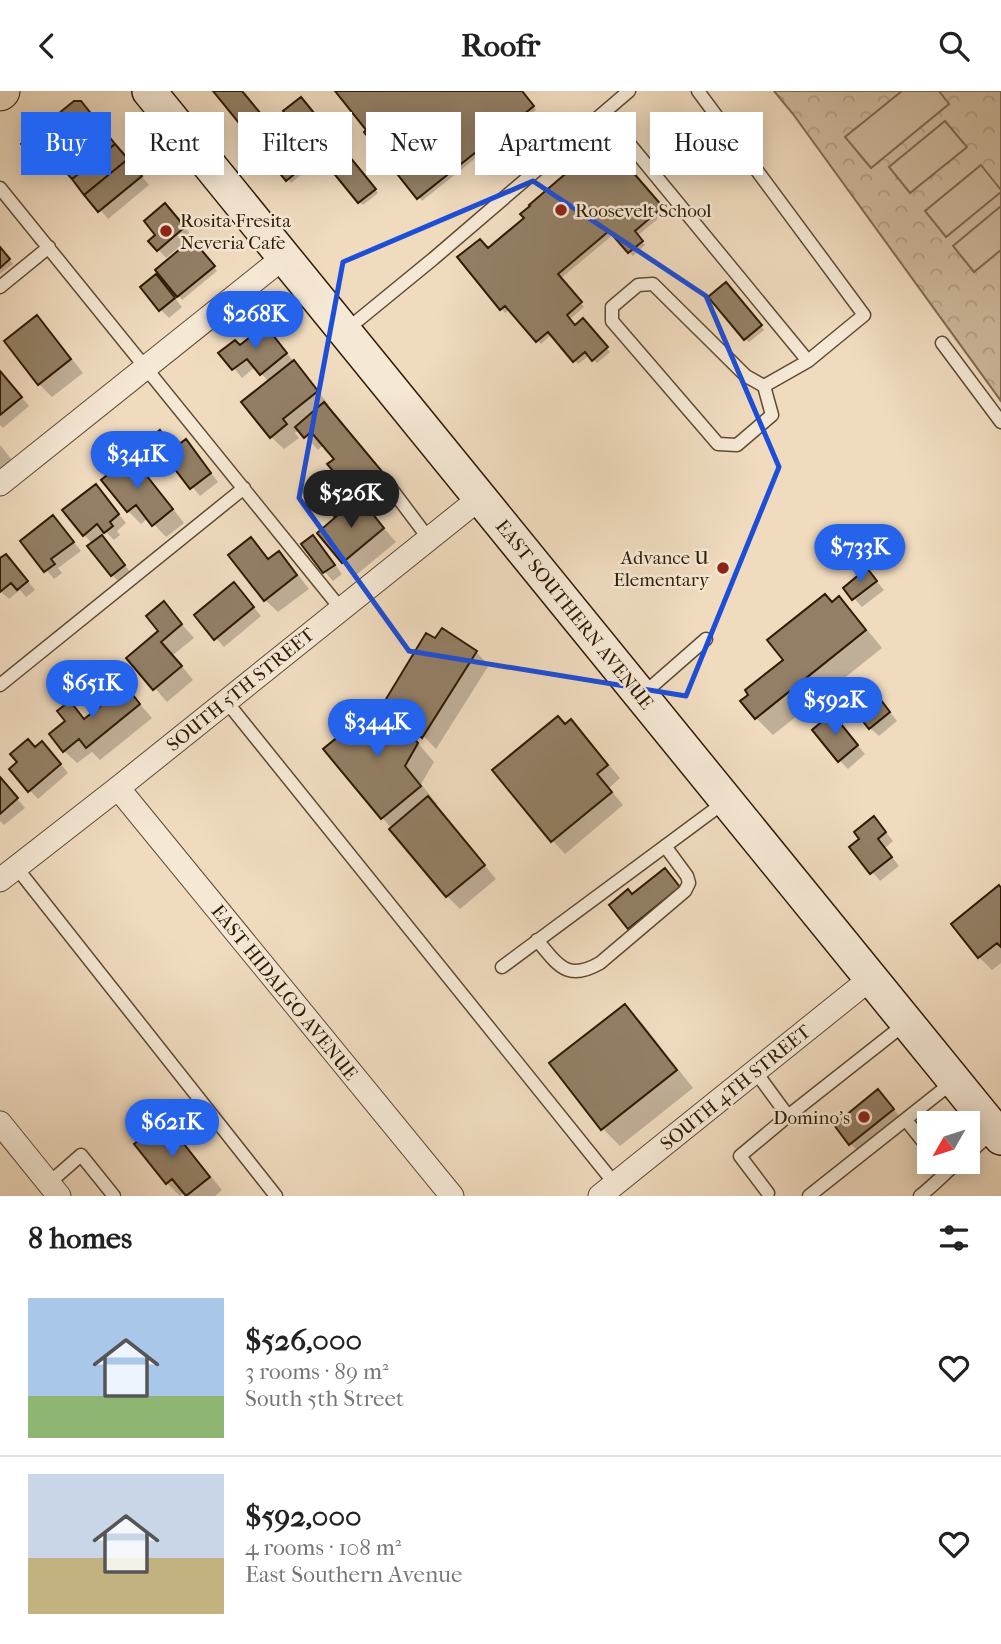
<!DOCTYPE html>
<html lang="en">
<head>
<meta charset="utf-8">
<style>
	body { margin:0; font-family:"IM FELL French Canon",serif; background:#f2f2f2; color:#222; height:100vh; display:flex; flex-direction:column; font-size:26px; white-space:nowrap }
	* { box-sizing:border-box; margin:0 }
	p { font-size:23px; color:#767676 }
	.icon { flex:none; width:38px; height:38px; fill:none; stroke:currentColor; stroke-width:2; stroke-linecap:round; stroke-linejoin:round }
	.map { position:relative; height:1105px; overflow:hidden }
	.sheet { display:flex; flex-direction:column; background:#fff; flex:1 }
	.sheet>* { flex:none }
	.banner { position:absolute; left:21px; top:21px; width:959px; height:63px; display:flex; gap:14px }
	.needle { width:46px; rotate:231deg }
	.controls { position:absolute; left:917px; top:1020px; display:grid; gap:14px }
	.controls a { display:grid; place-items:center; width:63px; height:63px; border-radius:0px; background:#fff; box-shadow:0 4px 18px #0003; font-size:35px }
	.price { position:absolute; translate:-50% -60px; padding:0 16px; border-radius:24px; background:#2563eb; color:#fff; font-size:23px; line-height:46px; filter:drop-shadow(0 2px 4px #0008) }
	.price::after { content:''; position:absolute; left:50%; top:42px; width:21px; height:16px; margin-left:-10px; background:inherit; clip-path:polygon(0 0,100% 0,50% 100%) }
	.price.current { background:#222; color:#fff }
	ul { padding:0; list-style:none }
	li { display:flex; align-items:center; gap:21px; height:175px; padding:0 28px }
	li+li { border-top:2px solid #e0e0e0 }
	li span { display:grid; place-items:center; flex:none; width:196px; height:140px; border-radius:0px; color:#555 }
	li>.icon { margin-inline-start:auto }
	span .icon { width:84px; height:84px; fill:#fffc; stroke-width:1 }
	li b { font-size:30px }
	h2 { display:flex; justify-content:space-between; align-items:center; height:84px; padding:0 28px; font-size:30px }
	.chip { padding:0 24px; border-radius:0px; background:#fff; box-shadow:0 4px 18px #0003; font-size:24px; line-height:63px }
	.chip.current { background:#2563eb; color:#fff }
	header { display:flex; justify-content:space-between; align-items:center; height:91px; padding:0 28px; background:#fff; font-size:32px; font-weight:700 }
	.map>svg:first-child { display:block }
</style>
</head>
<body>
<header><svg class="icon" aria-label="back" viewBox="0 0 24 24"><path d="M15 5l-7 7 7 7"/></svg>Roofr<svg class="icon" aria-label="search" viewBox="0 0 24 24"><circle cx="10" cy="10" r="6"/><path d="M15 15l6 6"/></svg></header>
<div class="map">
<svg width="1001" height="1105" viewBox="0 0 1001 1105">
	<defs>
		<pattern id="forest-crowns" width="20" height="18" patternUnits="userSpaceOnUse" patternTransform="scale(1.75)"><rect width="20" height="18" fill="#cfba9f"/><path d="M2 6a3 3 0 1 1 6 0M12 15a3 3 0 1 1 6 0" fill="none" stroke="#b29f87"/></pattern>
	</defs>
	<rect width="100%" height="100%" fill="#f0dbbf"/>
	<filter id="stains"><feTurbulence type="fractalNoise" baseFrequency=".00286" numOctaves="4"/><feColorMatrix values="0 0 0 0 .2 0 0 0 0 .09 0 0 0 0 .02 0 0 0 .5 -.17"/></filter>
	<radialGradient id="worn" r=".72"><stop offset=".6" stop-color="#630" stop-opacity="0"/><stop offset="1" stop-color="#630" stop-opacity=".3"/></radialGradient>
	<path fill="url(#forest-crowns)" stroke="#7f6a52" stroke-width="2" d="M774 0H1001V310L793 23Z"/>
	<path fill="#cfba9f" stroke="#7f6a52" stroke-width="2" d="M902 0H939L949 13 871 77 845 46Z
		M945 30 967 56 910 102 889 76Z
		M981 74 1001 99V101L946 146 925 120Z
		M1001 115V159L974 181 953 155Z"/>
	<path fill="#0003" d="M215 0H240L306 80 291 92Z
		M337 0H521L536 19 422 110 369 39Z
		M305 12 378 102 363 114 359 111Z
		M84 16 149 94 108 128 62 73 49 84 24 53Z
		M609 54 666 121 637 145 645 154 633 165 614 143 560 188 584 216 569 229 575 236 583 230 610 261 597 272 590 264 578 273 552 243 541 253 510 217 505 222 460 166 488 159Z
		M173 122 192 145 166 167 151 150 158 144Z
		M196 154 217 180 182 209 158 179Z
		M0 158 13 173 0 183Z
		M164 193 182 216 169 227 161 219Z
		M729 197 764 239 749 251 745 248Z
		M36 226 49 239 83 282 52 306 39 293Z
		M273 245 329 314 326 316 396 397 369 420 396 451 356 484 319 442 338 426 327 414 344 399 355 411 359 408 330 374 337 368 324 353 318 359 299 338 295 342 299 347 284 358 271 346 269 291 255 276 242 287 221 262Z
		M0 281 29 315 3 337 0 334Z
		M0 354 12 369 0 379Z
		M175 359H194L218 391 200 405 176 376 163 386 148 369Z
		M131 368 144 380 184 432 166 446 148 427 141 433 128 420Z
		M104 404 126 432 117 440 120 444 114 449 106 441 101 445 132 483 120 492 112 484 93 453 84 444Z
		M61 435 81 460 58 477 62 482 54 488 22 450Z
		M313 446 321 454 342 483 333 490 325 481 303 453Z
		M251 448 270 469 278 463 291 475 309 498 278 521 265 509Z
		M0 469 14 473 35 499 26 506 20 499 9 508 0 500Z
		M875 488 884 499 862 516 845 497Z
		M242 502 261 525 224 556 196 525Z
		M839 508 856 525 882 557 773 644 756 627 786 569 833 513Z
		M164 513 194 547 173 564 193 589 167 611 128 567 161 540Z
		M476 561 489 574 436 658 388 608Z
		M126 597 152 627 100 669 92 661 77 672 64 660 70 613 85 629Z
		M880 608 897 630 879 645 870 637Z
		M398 629 434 671 421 693 437 713 435 715 496 788 460 818 447 805 326 658Z
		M571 631 584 644 620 687 609 697 623 714 565 763 553 750 495 679Z
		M840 633 865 663 848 678 840 670Z
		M35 658 50 660 68 682 38 708 11 679Z
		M0 687 25 717 4 734 0 730Z
		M882 736 893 750 885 757 899 775 880 790 851 756Z
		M673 787 687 805 638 845 611 814Z
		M1001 799V872L992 879 979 866 953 833Z
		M624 915 642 932 693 997 620 1055 603 1038 551 973Z
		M886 1009 901 1027 859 1061 851 1053Z
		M165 1031 177 1044 222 1099 215 1105H188L185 1101 180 1105 167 1092 137 1053Z"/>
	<path fill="#937f65" stroke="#2f1b04" stroke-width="2" d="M213 0H242L304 75 286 90Z
		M335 0H522L534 15 417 108 364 41 366 39Z
		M301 6 376 98 358 112 283 20Z
		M74 10H81L101 35 44 81 21 53Z
		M101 35 115 53 72 88 57 71Z
		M605 49 663 116 635 140 643 150 628 162 609 140 558 183 582 211 567 224 575 234 583 227 608 256 592 270 585 261 573 271 548 241 536 251 505 215 500 219 457 166 480 148 488 157 524 127 520 123 530 115 529 114Z
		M115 53 128 68 84 104 72 88Z
		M128 68 142 85 98 121 84 104Z
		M165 112 185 136 157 160 148 150 155 144 144 130Z
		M192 148 215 175 177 206 155 179Z
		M0 156 10 168 0 177Z
		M156 183 175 207 159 220 140 196Z
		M726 191 762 234 744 249 708 206Z
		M37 224 71 268 38 294 4 250Z
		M265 234 287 262 260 284 247 268 232 279 218 262 235 249 240 254Z
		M294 269 318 300 283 328 287 333 270 347 241 311Z
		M0 280 22 306 0 324Z
		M324 311 385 384 356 407 327 373 334 368 311 341 304 347 295 336Z
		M160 339 174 357 186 348 211 382 190 398 167 368 153 379 145 369 149 366 140 354Z
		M131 365 173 418 152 435 136 414 127 421 101 389Z
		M96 393 119 423 110 431 113 435 104 442 97 433 83 445 62 419Z
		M344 397 354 408 334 425 324 414Z
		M359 406 384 437 342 472 317 442Z
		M53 424 74 451 51 468 55 473 44 481 20 450Z
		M102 444 125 474 111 485 87 455Z
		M313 444 335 474 323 482 301 453Z
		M251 446 268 468 279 460 297 484 264 510 228 464Z
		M6 463 28 490 17 499 11 492 0 501V467Z
		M867 477 877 490 852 509 843 497Z
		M234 491 254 516 214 549 194 524Z
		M825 503 832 511 839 505 866 539 755 628 740 610 748 604 745 599 783 569 767 549Z
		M164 510 182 533 161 551 182 575 153 599 126 567 158 540 146 525Z
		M442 537 477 560 422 647 386 608 426 542 435 547Z
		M126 595 140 613 86 657 79 648 63 661 49 643 65 630 57 620 70 610 84 628Z
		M872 597 890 621 869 638 850 614Z
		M382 610 418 652 405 675 421 695 381 728 323 658Z
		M832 622 858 654 838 671 812 639Z
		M558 625 565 633 571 628 608 674 597 683 612 701 551 751 492 679Z
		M28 648 35 656 42 650 61 673 28 701 9 678 17 671 10 663Z
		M0 686 18 707 0 723Z
		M428 705 485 774 446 806 389 738Z
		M874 725 886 741 878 748 892 766 870 783 849 756 859 748 854 741Z
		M665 777 680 796 628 838 609 814 628 798 632 803Z
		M999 794 1001 797V856L997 852 978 867 951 833Z
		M625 913 677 979 601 1039 549 972Z
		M878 998 894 1018 849 1054 834 1034Z
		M165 1029 210 1086 186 1105 172 1088 166 1093 134 1053Z"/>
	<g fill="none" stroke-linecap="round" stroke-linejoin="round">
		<defs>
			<path id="service" d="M604 22 808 270 864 224 698 0
				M0 97 341 518
				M0 196 49 156
				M345 240 433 168 629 0
				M942 252 1001 331
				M764 295 772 324 737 354 718 353 612 230V216L638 194 653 193 746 285 764 295 808 270
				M387 392 429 448
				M0 594 244 397
				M642 604 706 548
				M226 610 615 1093
				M16 776 276 1105
				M537 849C558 874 567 891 600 872L685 800 689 792 687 785 665 755
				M502 876 726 710
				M755 980 788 1025 906 932
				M906 1029 929 1058
				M968 1063 994 1040
				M49 1092 81 1064 114 1105
				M768 1102 740 1065 788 1025
				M809 1105 954 990
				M920 1105C934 1094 945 1082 958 1071"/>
			<path id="minor" d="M0 393 284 166
				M118 697 452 1105
				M0 789 118 697 480 407
				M0 1032 59 1105
				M600 1105 870 888"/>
			<path id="secondary" d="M149 0 1001 1047"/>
			<path id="primary" d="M0 1 1 0"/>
		</defs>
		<use href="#service" stroke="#5f4b33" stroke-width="15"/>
		<use href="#minor" stroke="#5f4b33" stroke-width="25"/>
		<use href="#secondary" stroke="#2f1b04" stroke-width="36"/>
		<use href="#primary" stroke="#2f1b04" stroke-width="39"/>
		<use href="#service" stroke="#f5e8d5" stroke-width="12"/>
		<use href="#minor" stroke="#f5e8d5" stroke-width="23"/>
		<use href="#secondary" stroke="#f5e8d5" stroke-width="33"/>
		<use href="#primary" stroke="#f0dbbf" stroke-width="37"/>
	</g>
	<path fill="none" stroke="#1d4ed8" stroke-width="5" stroke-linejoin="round" d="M533 90 706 205 779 376 686 605 409 560 299 407 343 171Z"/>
	<g fill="#8f2418" stroke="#f5e8d5" stroke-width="2.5">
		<circle cx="561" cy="119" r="7"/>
		<circle cx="166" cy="140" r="7"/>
		<circle cx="723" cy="477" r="7"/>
		<circle cx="864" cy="1026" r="7"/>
	</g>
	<g text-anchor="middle" stroke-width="5" stroke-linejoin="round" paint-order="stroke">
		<g font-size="19" fill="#2f1b04" stroke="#f5e8d5" text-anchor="start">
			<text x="575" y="126">Roosevelt School</text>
			<text x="180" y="136">Rosita Fresita<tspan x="180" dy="22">Neveria Cafe</tspan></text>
			<text x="709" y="473" text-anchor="end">Advance U<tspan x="709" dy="22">Elementary</tspan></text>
			<text x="850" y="1033" text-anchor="end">Domino's</text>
		</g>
		<g font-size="19" fill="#2f1b04" stroke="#f5e8d5">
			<text transform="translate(575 523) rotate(51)" y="7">EAST SOUTHERN AVENUE</text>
			<text transform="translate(240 598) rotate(-39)" y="7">SOUTH 5TH STREET</text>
			<text transform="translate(285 901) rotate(51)" y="7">EAST HIDALGO AVENUE</text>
			<text transform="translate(735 996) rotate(-39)" y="7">SOUTH 4TH STREET</text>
		</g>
	</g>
	<rect width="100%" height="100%" filter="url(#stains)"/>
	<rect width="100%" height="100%" fill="url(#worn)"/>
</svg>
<div class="controls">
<a><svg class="needle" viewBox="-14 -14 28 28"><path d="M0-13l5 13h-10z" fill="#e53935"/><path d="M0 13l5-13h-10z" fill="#767676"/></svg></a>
</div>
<b class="price" style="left:255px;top:260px">$268K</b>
<b class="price" style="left:137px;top:400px">$341K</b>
<b class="price current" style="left:351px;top:439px">$526K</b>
<b class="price" style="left:860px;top:493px">$733K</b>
<b class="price" style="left:92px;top:629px">$651K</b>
<b class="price" style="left:835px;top:646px">$592K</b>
<b class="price" style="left:377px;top:668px">$344K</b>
<b class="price" style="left:172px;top:1068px">$621K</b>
<div class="banner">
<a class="chip current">Buy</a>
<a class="chip">Rent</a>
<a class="chip">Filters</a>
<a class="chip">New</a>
<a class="chip">Apartment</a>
<a class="chip">House</a>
</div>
</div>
<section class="sheet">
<h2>8 homes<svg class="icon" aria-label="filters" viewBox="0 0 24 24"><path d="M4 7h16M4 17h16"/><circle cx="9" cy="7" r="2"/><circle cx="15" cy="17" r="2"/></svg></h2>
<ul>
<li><span style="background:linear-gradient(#a9c7e8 70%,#8fb573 0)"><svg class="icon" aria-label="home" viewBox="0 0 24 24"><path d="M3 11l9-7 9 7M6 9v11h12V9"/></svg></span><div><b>$526,000</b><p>3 rooms · 89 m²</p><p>South 5th Street</p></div><svg class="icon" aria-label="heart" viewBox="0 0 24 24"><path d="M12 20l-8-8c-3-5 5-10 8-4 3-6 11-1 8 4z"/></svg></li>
<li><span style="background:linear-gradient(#c9d6e8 60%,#c2b280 0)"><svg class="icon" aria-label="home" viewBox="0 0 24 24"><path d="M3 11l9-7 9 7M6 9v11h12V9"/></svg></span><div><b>$592,000</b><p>4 rooms · 108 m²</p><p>East Southern Avenue</p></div><svg class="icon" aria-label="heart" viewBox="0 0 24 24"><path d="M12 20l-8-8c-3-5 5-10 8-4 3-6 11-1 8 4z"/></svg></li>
</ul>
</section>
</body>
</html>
